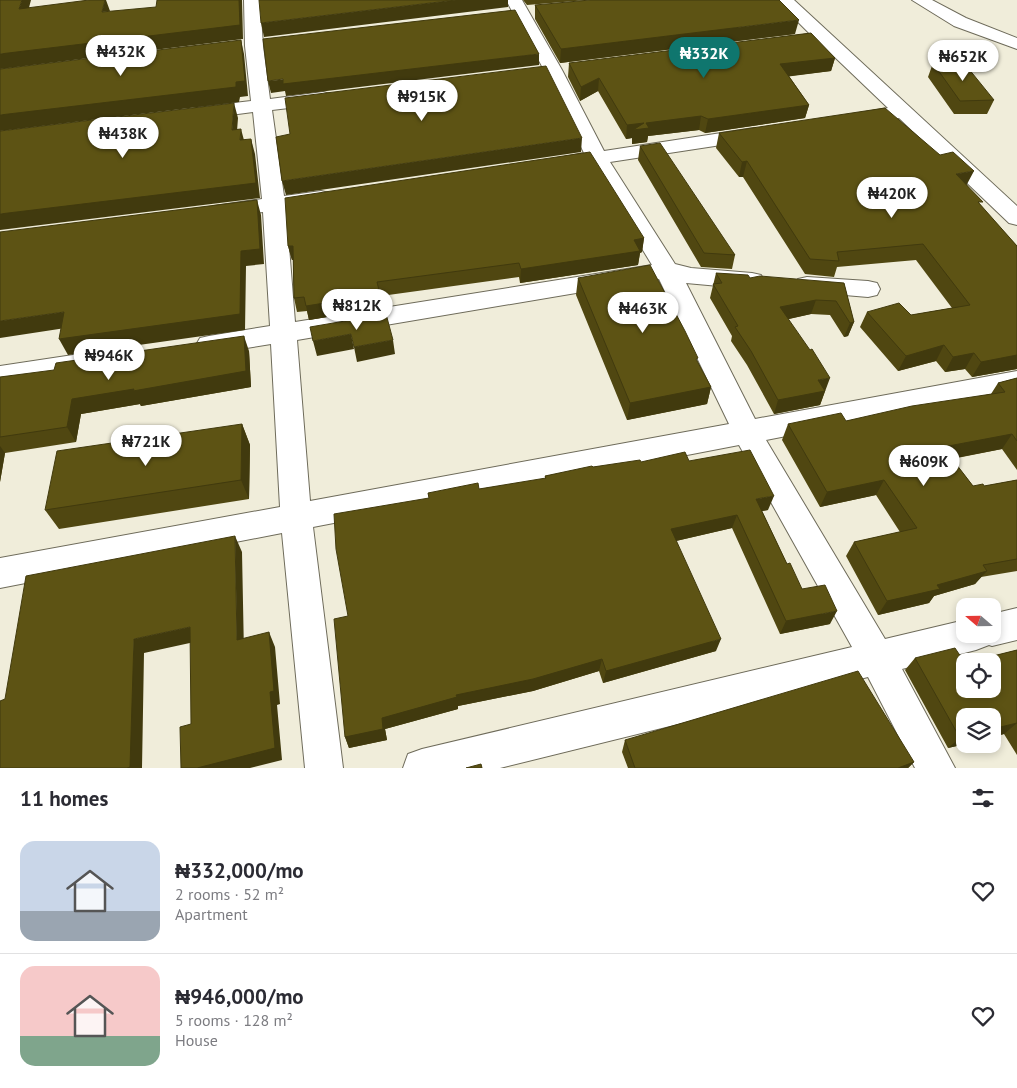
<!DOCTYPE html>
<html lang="en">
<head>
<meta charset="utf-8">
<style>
	body { margin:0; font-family:"PT Sans",sans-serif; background:#f2f2f3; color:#2b2b33; height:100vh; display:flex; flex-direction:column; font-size:19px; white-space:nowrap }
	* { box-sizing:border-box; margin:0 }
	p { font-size:16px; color:#7c7c81 }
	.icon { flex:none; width:28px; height:28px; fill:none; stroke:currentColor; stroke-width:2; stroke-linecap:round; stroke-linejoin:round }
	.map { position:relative; height:768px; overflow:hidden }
	.details { display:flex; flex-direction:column; background:#fff; flex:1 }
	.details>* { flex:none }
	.needle { width:32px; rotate:290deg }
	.fabs { position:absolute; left:956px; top:598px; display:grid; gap:10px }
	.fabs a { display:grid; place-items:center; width:45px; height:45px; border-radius:10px; background:#fff; box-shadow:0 2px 8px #0003; font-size:25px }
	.price { position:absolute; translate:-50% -42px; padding:0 11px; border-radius:18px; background:#fff; color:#222; font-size:16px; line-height:32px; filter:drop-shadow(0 1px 2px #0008) }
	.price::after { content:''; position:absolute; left:50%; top:30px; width:15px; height:11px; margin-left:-8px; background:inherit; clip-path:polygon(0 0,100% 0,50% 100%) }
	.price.selected { background:#0f766e; color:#fff }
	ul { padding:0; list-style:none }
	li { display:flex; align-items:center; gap:15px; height:125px; padding:0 20px }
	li+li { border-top:1px solid #e1e1e2 }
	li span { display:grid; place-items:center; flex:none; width:140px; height:100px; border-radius:15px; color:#555 }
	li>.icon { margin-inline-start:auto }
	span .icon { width:60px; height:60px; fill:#fffc; stroke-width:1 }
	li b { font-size:21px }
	h2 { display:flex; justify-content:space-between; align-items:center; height:60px; padding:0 20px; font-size:21px }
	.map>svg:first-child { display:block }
</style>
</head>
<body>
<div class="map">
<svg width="1017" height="768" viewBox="0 0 1017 768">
	<rect width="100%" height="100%" fill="#f0edda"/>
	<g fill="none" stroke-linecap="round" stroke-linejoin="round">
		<defs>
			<path id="street" d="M244 0H260L263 46 270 99 323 92 330 94 333 98 330 102 323 104 272 110 284 196 321 191 329 193 332 198 329 203 286 209 295 322 652 265 591 165 556 170 549 168 545 164 549 160 584 153 544 70 506 0H522L562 70 604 151 754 128 761 130 764 134 761 138 754 140 610 162 675 264 691 268 752 273 761 275 764 281 761 287 752 289 686 283 755 419 1017 371V391L766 440 885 639 965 620V634H992V614L1017 608V640L992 646 989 645 976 650 902 669 955 768H915L868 677 500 768H403L408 754 422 749 852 647 739 445 313 527 343 768H305L282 533 0 588V558L280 507 271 344 209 354 200 352 196 345 200 338 209 336 270 326 263 212 222 218 214 216 211 211 214 206 262 199 253 112 200 119 193 117 190 113 193 109 200 107 251 101 245 46ZM659 279 729 424 310 501 297 340Z
				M776 0H794L1017 206V225L1009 223 899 118 856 125 849 123 846 119 849 115 888 108 820 43 778 48 772 47 769 43 772 39 810 34Z
				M912 0H932L966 18 1017 38V49L954 26Z
				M807 277 868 281 877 283 880 289 877 295 868 297 798 291 795 285 798 279Z
				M93 352 102 355 106 362 102 369 0 386V366Z"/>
		</defs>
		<use href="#street" stroke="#6e6b5a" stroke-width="2"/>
		<use href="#street" fill="#fff" fill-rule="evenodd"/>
	</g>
	<path fill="#504711" d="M523 0H587L527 5Z
		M535 5 795 34 560 63 535 19Z
		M835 58 831 71 789 76 809 105 805 118 705 133 699 130 648 136 647 142 632 144V138L626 139 598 91 580 101 568 77 569 63Z
		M933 63 994 100 987 114H954L928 77Z
		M719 133 967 185 981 206 1017 246V369L972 377 965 369 945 372 936 361 898 371 860 327 867 312 911 315 952 308 916 260 837 267 834 277 805 274 743 177H739L716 148Z
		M640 146 735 255 732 269 701 267 638 160Z
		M644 238 642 252 640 253 638 265 520 283 519 277 381 296 382 308 309 320 307 311 297 312 294 298 293 260H292L288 246Z
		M716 273 750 278 844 283 854 322 848 336 844 337 830 315 811 314 788 319 825 391 820 405 774 414 747 365 731 341 732 336 710 298Z
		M578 278 697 362 711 387 707 404 627 420 576 295Z
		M249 351 251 387 141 406 140 404 81 414 76 442 5 453 0 482V377Z
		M1017 378V470L1002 449 952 459 973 486H984L1017 480V571L981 577 975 584 934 596 929 603 878 615 846 556 854 542 900 532 876 495 820 507 782 440 788 424 846 421 991 394 998 383Z
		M242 424 250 445 249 499 59 529 45 510Z
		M689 461 768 510 762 511 787 564 802 589 830 624 780 634 732 528 676 541 716 651 603 683 599 671 533 691 458 706V709L385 729 387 740 349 748 345 737 348 616 429 498 428 493 479 489 545 479V476L593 467 641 462Z
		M1017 650V755L1004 734 992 737V716L965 744 948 748 905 670 915 658 965 663Z
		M625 740 914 762 908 768H628L622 752Z"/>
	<path fill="#413a0e" d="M22 0H31L25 23 19 9Z
		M105 0H106L110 11 102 12Z
		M239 0H242L243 39 0 69V54Z
		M456 0H508V7L264 37 261 23Z
		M799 20 795 34 560 63 561 49Z
		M241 40 244 54 248 96 240 97 239 102 0 131V115Z
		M539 54V65L286 96 285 91 271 93 268 81Z
		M835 58 831 71 777 78 780 64Z
		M599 78 598 91 580 101 581 87Z
		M234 103 238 118 236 144 232 130Z
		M809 105 805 118 705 133 708 119Z
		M701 116 699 130 648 136 647 142 632 144V138L626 139 627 125Z
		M241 129 245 144 240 140Z
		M582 138 581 152 286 195 282 181Z
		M251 139 255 154 260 198 0 230V214Z
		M747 161 743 177H739L742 162Z
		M974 171 966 186 956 174Z
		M257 200 261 215 264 264 246 266 245 330 68 355 59 339 241 251Z
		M644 238 642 252 640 253 638 265 520 283 521 269 634 240Z
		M288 246H293L296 260H292Z
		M380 294 382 308 309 320 306 306Z
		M816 300 811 314 776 322 780 307Z
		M64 312 72 327 0 338V321Z
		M854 322 848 336 844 337 850 323Z
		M351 334 354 349 317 356 313 341Z
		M244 336 249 351 251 387 141 406 140 404 81 414 76 442 67 427 72 399Z
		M393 340 395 354 357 362 354 347Z
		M944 345 936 361 898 371 906 356Z
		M974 353 965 369 945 372 953 357Z
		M1017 355V369L972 377 981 362Z
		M830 378 820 405 774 414 778 400 818 380Z
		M711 387 707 404 627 420 630 403Z
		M242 424 250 445 249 499 241 480Z
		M1012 434 1002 449 934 462 943 447Z
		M0 446 5 453 0 482Z
		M884 480 876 495 820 507 827 492Z
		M774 496 768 510 751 513 756 499Z
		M737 515 732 528 667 543 671 529Z
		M235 536 242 552 244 654 237 640Z
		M987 571 975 584 934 596 929 603 878 615 887 601 937 585Z
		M837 611 830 624 780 634 786 621Z
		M190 627 199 641 144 653 142 768H127L134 639Z
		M269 632 275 647 280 704 277 705 282 760 250 768H197Z
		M721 639 716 651 603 683 606 671Z
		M602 659 599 671 533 691 458 706V709L385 729 387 740 349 748 345 737 382 718 456 695Z
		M1017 723 1004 734 992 737V729Z
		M965 736V744H966L948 748 960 738Z
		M914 762 908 768H898Z"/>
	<path fill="#5d5314" stroke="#413a0e" d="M0 0H22L19 9 89 0H105L102 12 156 7 157 0H239L240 25 0 54Z
		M259 0H456L261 23Z
		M590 0H779L799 20 561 49 535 5Z
		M515 10 539 54 283 84V79L268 81 263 39Z
		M811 33 835 58 780 64 809 105 708 119 701 116 646 123 649 128 633 130 644 123 627 125 599 78 581 87 569 63Z
		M241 40 245 81 236 82V87L0 115V69Z
		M933 63H964L994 100 960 101Z
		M546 66 582 138 282 181 276 137 290 134 285 98Z
		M234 103 232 130 241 129 240 140 251 139 256 183 0 214V131Z
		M885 108 940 155 953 152 974 171 956 174 983 202H978L1017 246V355L981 362 974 353 953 357 944 345 906 356 867 312 899 303 911 315 970 305 923 244 837 252 839 261 810 259 747 161 742 162 719 133Z
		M660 143 735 255 704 253 640 146Z
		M590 152 644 238 634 240 640 251 521 269 519 263 377 282 380 294 306 306 304 297 294 298 293 246H288L285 198Z
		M257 200 260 249 241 251 240 314 59 339 64 312 0 321V232Z
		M650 265 685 331 698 358 696 359 711 387 630 403 578 278Z
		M716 273 748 275 750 278 760 276 844 283 854 322 850 323 836 301 816 300 780 307 810 350 812 349 830 378 818 380 825 391 778 400 751 351 735 327 738 326 713 284 722 283Z
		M386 314 393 340 354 347 351 334 313 341 310 327Z
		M244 336 246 371 133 391 134 389 72 399 67 427 0 437V377L54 370 56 363Z
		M1017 378V441L1012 434 943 447 973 486 983 484 984 486 1017 480V559L983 565 987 571 937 585 940 589 887 601 854 542 917 528 884 480 827 492 788 424 841 413 846 421 912 406 1005 392 998 383Z
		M242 424 241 480 45 510 57 451Z
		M750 450 774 496 756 499 787 564 790 563 802 589 825 585 837 611 786 621 737 515 671 529 721 639 606 671 602 659 533 679 456 695 457 697 382 718 383 729 345 737 334 619 348 616 336 549 334 514 429 498 428 493 478 483 479 489 546 478 545 476 592 466 593 467 640 460 641 462 685 452 689 461Z
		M235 536 237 640 269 632 274 691 270 692 275 748 197 768H181L180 727 191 724 190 627 134 639 130 767 127 768H0V701L5 699 26 576Z
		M955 648 965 663V689H992V661H973L1017 650V723L992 729V716H965V736L960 738 915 658Z
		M858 671 914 762 898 768H635L625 740Z
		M481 764 482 768H466Z"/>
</svg>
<div class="fabs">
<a><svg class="needle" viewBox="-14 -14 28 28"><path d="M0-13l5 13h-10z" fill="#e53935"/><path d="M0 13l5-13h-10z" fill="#7c7c81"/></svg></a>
<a><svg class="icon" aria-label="locate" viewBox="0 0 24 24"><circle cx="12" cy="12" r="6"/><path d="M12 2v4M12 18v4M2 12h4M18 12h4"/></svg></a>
<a><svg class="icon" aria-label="layers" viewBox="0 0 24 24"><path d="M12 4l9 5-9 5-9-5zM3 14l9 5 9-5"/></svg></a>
</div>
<b class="price" style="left:121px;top:77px">₦432K</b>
<b class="price selected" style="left:704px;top:79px">₦332K</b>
<b class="price" style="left:963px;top:82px">₦652K</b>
<b class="price" style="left:422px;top:122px">₦915K</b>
<b class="price" style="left:123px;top:159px">₦438K</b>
<b class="price" style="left:892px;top:219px">₦420K</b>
<b class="price" style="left:357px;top:331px">₦812K</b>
<b class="price" style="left:643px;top:334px">₦463K</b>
<b class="price" style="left:109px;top:381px">₦946K</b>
<b class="price" style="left:146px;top:467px">₦721K</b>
<b class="price" style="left:924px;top:487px">₦609K</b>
</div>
<section class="details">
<h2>11 homes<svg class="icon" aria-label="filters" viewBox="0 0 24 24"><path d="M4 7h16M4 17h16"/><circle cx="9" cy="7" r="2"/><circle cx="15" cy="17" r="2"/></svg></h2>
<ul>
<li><span style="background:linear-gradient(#c9d6e8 70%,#9aa5b1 0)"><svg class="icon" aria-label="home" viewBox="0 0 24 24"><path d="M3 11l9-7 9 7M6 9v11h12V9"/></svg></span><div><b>₦332,000/mo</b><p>2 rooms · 52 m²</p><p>Apartment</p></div><svg class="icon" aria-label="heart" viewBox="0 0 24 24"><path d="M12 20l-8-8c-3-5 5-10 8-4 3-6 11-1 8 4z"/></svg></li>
<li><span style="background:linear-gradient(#f6c9c9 70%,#7fa58c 0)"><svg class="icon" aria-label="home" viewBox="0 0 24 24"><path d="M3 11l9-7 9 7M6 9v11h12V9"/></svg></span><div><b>₦946,000/mo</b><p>5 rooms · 128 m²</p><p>House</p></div><svg class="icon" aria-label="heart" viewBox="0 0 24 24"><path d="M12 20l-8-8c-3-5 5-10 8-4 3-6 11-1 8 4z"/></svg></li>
</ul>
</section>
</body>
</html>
